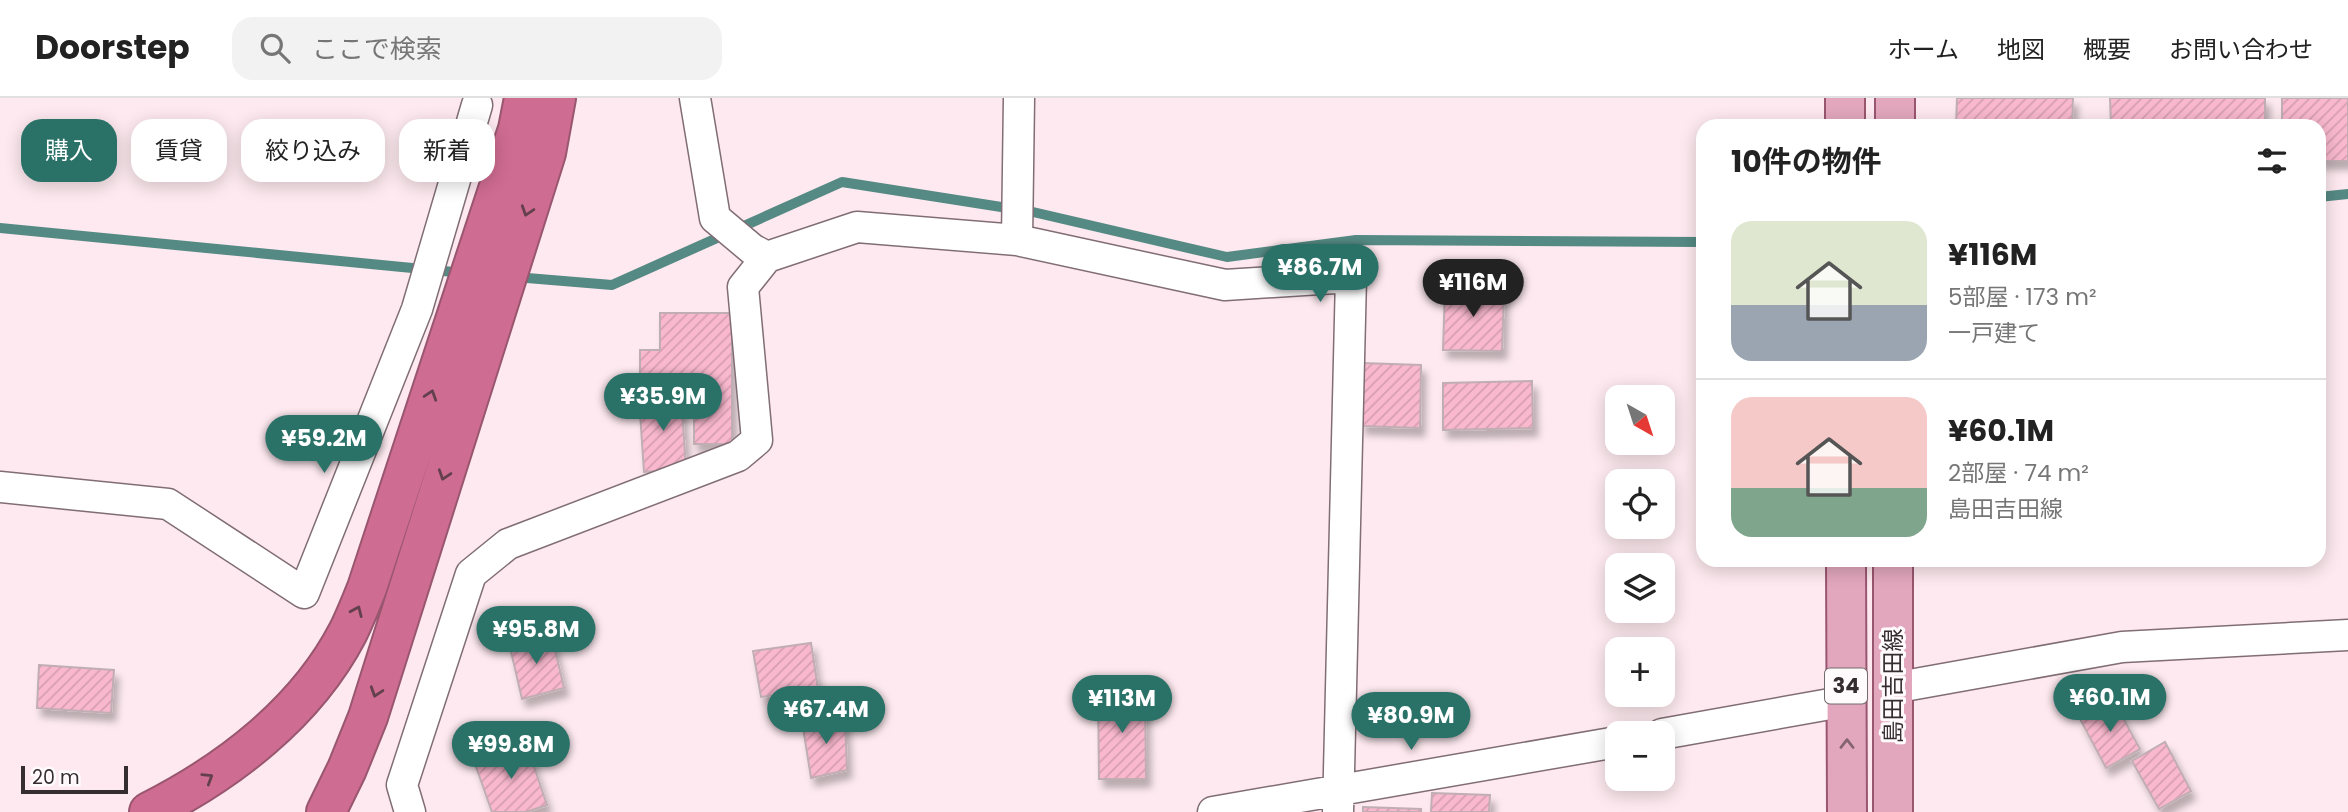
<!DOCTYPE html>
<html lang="ja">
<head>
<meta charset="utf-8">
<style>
	body { margin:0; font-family:Poppins,"Noto Sans JP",sans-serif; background:#f2f2f2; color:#222; height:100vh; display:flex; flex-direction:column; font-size:26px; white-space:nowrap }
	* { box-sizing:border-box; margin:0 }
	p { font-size:23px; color:#767676 }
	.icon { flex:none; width:38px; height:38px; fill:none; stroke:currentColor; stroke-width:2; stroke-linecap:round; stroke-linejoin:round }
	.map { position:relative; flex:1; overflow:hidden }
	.details { position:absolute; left:1696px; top:21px; width:630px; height:448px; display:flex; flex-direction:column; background:#fff; border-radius:21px; box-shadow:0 4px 18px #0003 }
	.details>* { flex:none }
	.hud { position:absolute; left:21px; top:21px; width:665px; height:63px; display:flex; gap:14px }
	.needle { width:46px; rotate:141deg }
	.buttons { position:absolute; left:1605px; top:287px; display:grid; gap:14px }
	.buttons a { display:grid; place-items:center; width:70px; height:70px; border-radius:14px; background:#fff; box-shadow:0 4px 18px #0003; font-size:35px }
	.scale { position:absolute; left:21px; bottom:18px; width:107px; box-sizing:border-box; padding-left:7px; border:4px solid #352d30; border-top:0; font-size:19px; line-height:24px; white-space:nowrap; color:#352d30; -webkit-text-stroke:5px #fffbfc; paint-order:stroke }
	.price { position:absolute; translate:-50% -60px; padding:0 16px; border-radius:24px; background:#2a7168; color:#fff; font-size:23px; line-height:46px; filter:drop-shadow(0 2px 4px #0008) }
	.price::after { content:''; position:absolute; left:50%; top:42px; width:21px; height:16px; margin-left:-10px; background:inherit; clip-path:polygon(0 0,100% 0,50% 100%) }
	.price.active { background:#222; color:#fff }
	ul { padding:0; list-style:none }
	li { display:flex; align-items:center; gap:21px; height:175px; padding:0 35px }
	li+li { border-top:2px solid #e0e0e0 }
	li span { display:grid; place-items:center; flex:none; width:196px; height:140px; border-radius:21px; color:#555 }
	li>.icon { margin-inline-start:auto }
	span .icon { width:84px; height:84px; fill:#fffc; stroke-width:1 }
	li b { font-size:30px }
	h2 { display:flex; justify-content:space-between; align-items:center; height:84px; padding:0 35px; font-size:30px }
	.chip { padding:0 24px; border-radius:21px; background:#fff; box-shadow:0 4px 18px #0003; font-size:24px; line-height:63px }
	.chip.active { background:#2a7168; color:#fff }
	header { display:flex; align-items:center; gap:42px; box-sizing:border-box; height:98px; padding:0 35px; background:#fff; border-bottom:2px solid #e0e0e0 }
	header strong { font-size:33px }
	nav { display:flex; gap:38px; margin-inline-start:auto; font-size:24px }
	.search { width:490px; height:63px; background:#f2f2f2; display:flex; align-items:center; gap:18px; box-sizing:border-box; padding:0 24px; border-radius:21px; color:#767676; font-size:26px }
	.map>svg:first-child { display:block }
</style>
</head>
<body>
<header>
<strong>Doorstep</strong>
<div class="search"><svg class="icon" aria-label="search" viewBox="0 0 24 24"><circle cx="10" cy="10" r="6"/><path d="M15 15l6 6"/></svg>ここで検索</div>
<nav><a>ホーム</a><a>地図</a><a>概要</a><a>お問い合わせ</a></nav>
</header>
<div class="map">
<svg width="2348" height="714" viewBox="0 0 2348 714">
	<defs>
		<pattern id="building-hatch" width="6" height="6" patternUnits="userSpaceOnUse" patternTransform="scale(1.75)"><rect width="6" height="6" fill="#f9b8ce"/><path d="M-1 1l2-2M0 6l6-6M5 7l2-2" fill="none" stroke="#d69eb1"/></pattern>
		<filter id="shadow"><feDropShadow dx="4.5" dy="8" stdDeviation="3.5" flood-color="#0004"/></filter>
	</defs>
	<rect width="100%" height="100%" fill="#fde9ef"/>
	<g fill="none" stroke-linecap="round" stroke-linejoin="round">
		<path stroke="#558983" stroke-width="10" d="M2319 99 2348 96
			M0 130 464 175
			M515 179 612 187 842 84 1033 114 1227 159 1356 142 1703 144"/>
	</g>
	<path fill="url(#building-hatch)" stroke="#c1aeb4" stroke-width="2" filter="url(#shadow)" d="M1957 0H2073L2072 28H1956Z
		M2110 0H2265V28H2111Z
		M2282 0H2348V63H2319V28H2282Z
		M1445 189 1504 191 1502 253 1443 252Z
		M660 215H732V346H694V282L640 283V252H660Z
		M1362 265 1421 267 1420 330 1361 328Z
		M1532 283 1533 330 1443 332V285Z
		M681 296 686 371 644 374 639 300Z
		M551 534 564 590 522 601 509 545Z
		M811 545 818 591 761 599 753 553Z
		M39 567 114 572 111 615 37 610Z
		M1098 592H1145L1146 681H1099Z
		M2114 603 2140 651 2106 670 2080 621Z
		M845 618 847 672 811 680 802 623Z
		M2165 644 2191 693 2159 711 2132 663Z
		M526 645 547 707 526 714H492L474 663Z
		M1432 695 1490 697 1489 714H1431Z
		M1363 709 1421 711V714H1363Z"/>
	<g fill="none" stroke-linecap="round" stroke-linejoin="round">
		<defs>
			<path id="minor" d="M695 0 715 120 752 151 767 159
				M1019 0 1017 142 1225 187 1351 179 1338 714
				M0 389 168 406 304 495 417 211 477 7
				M1893 590 2122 549 2348 537
				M1662 636 1847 603
				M410 714 402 687 471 476 508 446 738 358 757 342 743 189 767 159 857 129 1017 142
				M1213 714 1617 644"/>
			<path id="primary" d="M1845 28V0
				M1895 28V0
				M1846 462 1847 714
				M1893 714V462"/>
			<path id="motorway" d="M149 714C228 674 306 615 348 534 355 520 361 505 367 490L518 31 524 0
				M326 714 347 671 368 619 546 55 556 0"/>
		</defs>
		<use href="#minor" stroke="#806e74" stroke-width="33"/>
		<use href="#primary" stroke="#99566f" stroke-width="42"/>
		<use href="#motorway" stroke="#99566f" stroke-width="42"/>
		<use href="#minor" stroke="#fff" stroke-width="30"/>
		<use href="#primary" stroke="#e2a7bd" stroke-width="38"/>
		<use href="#motorway" stroke="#cf6c91" stroke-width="38"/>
	</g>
	<defs><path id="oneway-chevron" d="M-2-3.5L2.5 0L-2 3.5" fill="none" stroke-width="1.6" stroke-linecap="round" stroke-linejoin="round" transform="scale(1.75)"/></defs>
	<g stroke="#63404d">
		<use href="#oneway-chevron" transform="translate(527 113) rotate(108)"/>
		<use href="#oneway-chevron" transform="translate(431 297) rotate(-72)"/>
		<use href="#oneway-chevron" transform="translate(444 377) rotate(108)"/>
		<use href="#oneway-chevron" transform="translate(357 513) rotate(-66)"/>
		<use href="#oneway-chevron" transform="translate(376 594) rotate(108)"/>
		<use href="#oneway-chevron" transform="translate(208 680) rotate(-32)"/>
	</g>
	<use stroke="#83646f" href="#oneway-chevron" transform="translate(1847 646) rotate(-90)"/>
	<g text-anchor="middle" stroke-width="6" stroke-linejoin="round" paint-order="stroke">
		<rect fill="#fffbfc" stroke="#726b6d" stroke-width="2" x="1825" y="570.5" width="42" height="35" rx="5"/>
		<g font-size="21" font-weight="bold" fill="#352d30">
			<text x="1846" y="595">34</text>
		</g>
		<g font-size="23" fill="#352d30" stroke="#fffbfc">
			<text transform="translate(1893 588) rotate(-90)" y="8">島田吉田線</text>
		</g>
	</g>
</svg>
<div class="buttons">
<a><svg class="needle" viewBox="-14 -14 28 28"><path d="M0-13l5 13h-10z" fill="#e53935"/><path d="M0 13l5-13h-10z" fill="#767676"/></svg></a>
<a><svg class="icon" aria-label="locate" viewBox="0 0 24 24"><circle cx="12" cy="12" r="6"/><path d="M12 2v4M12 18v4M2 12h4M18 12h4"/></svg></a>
<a><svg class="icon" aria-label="layers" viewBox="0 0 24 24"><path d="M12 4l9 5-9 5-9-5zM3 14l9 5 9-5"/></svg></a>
<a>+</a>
<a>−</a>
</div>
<div class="scale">20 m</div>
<b class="price" style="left:1320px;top:206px">¥86.7M</b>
<b class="price active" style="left:1473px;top:221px">¥116M</b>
<b class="price" style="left:663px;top:335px">¥35.9M</b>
<b class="price" style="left:324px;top:377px">¥59.2M</b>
<b class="price" style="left:536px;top:568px">¥95.8M</b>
<b class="price" style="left:2110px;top:636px">¥60.1M</b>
<b class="price" style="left:1122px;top:637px">¥113M</b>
<b class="price" style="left:826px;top:648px">¥67.4M</b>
<b class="price" style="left:1411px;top:654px">¥80.9M</b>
<b class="price" style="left:511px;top:683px">¥99.8M</b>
<div class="hud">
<a class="chip active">購入</a>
<a class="chip">賃貸</a>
<a class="chip">絞り込み</a>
<a class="chip">新着</a>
</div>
<section class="details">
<h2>10件の物件<svg class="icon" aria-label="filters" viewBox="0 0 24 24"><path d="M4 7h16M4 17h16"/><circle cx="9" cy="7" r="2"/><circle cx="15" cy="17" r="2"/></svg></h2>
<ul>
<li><span style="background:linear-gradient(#dfe7d0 60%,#9aa5b1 0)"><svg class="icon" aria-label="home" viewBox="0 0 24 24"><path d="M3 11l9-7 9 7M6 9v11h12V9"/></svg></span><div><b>¥116M</b><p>5部屋 · 173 m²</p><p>一戸建て</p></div></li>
<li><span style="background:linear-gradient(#f6c9c9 65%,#7fa58c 0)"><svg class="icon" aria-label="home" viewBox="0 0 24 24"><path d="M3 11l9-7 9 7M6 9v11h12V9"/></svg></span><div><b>¥60.1M</b><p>2部屋 · 74 m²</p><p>島田吉田線</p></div></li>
</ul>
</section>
</div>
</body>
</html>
